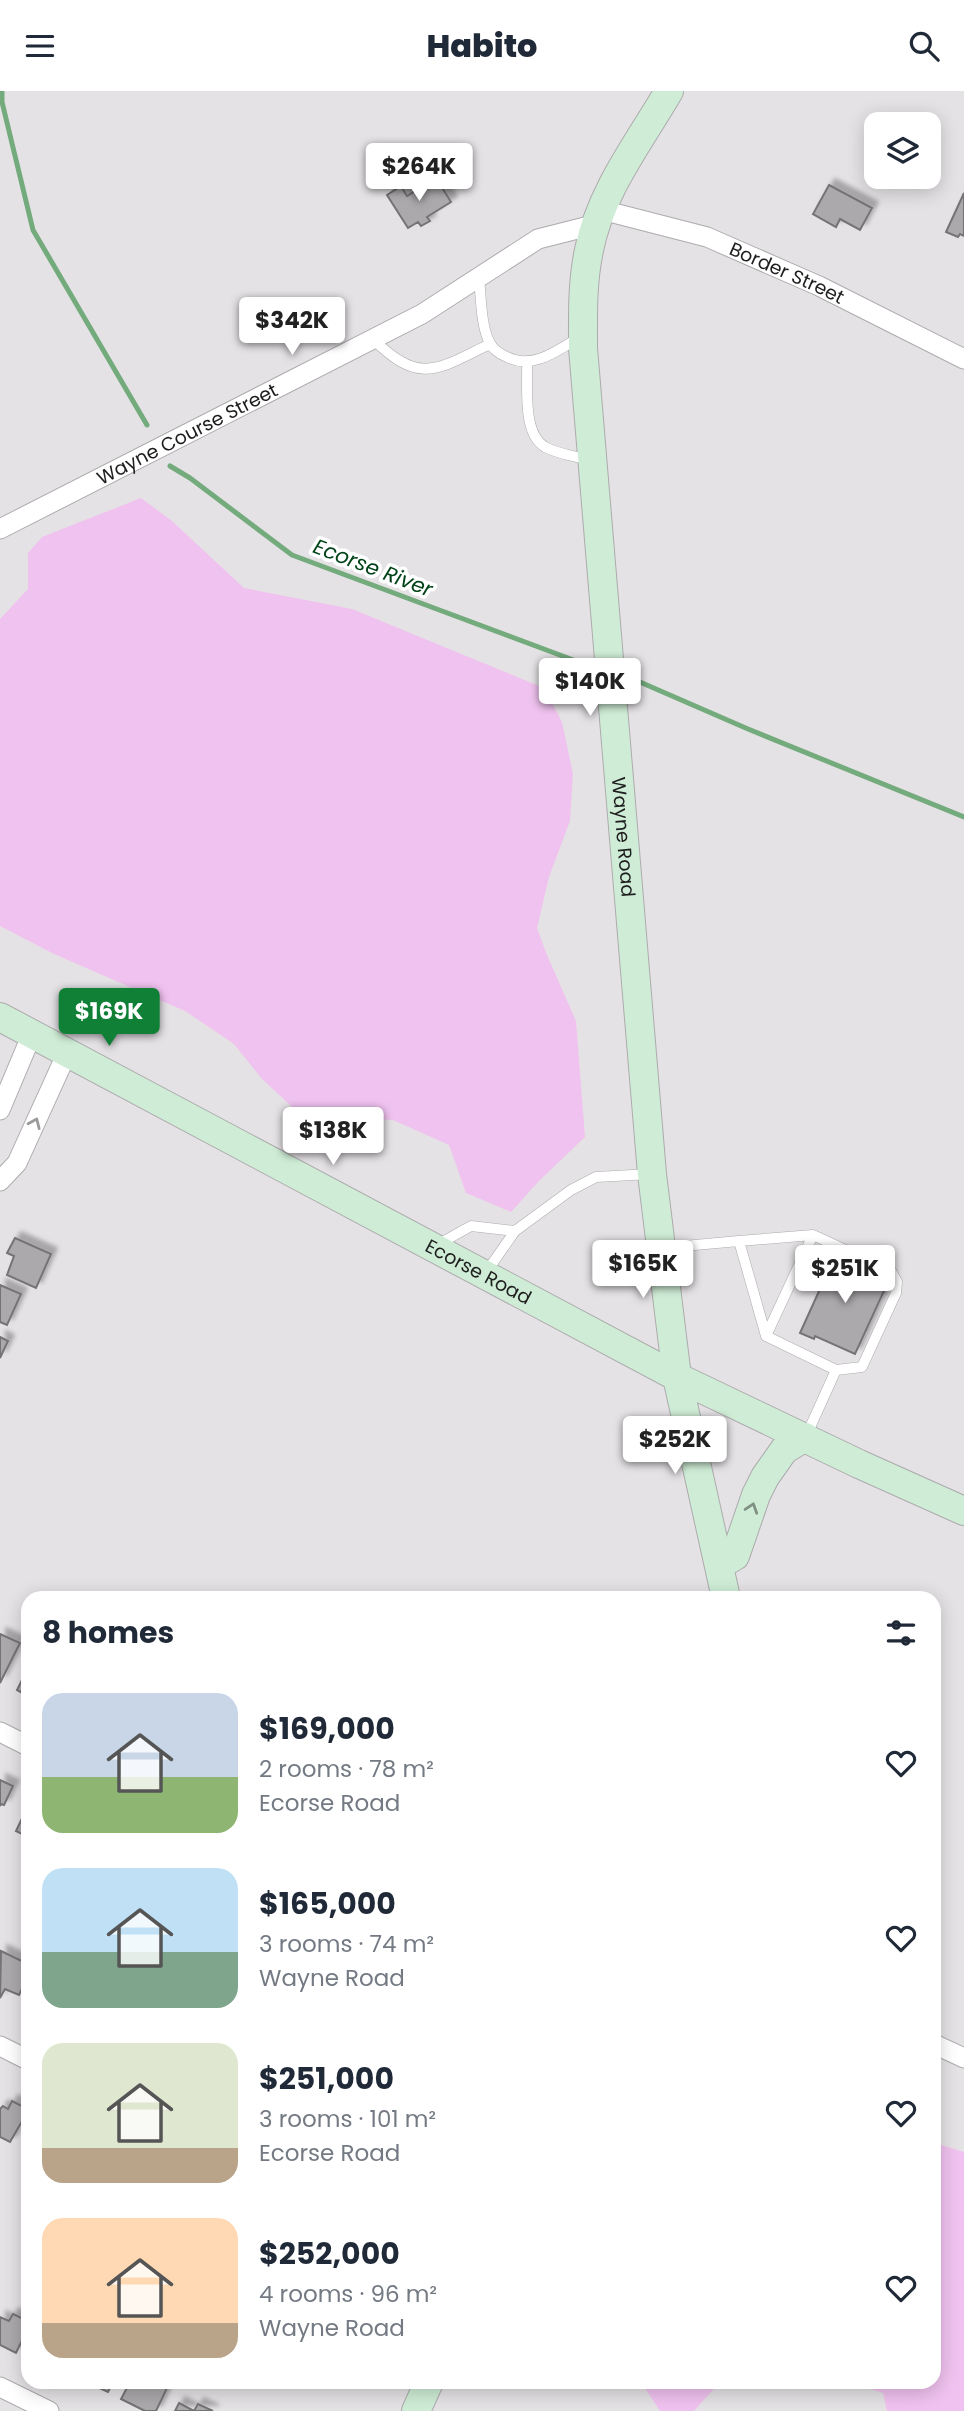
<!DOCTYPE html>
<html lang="en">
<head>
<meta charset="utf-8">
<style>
	body { margin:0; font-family:Poppins,sans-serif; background:#f2f2f3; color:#1f2937; height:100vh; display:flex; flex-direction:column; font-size:26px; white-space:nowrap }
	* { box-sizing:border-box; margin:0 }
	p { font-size:23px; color:#747a83 }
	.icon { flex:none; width:38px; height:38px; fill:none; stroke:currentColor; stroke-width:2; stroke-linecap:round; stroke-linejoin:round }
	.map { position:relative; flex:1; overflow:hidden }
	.drawer { position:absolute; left:21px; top:1500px; width:920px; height:798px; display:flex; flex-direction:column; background:#fff; border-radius:21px; box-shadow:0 4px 18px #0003 }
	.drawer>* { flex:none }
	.buttons { position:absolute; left:864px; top:21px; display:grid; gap:14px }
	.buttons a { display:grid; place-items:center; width:77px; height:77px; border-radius:14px; background:#fff; box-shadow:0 4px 18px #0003; font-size:35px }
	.price { position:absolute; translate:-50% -60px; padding:0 16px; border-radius:7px; background:#fff; color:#222; font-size:23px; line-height:46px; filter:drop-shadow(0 2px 4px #0008) }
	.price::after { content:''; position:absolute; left:50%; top:42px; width:21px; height:16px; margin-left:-10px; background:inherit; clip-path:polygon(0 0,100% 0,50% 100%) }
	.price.on { background:#108037; color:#fff }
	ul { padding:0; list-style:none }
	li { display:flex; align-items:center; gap:21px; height:175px; padding:0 21px }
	li span { display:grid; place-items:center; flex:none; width:196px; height:140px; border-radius:21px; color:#555 }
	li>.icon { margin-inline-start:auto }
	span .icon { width:84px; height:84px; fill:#fffc; stroke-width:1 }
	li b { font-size:30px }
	h2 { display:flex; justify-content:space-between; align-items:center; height:84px; padding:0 21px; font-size:30px }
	header { display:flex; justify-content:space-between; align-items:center; height:91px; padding:0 21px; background:#fff; font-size:32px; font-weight:800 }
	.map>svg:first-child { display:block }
</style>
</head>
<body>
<header><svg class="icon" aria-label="menu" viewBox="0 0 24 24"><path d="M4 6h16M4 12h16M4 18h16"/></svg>Habito<svg class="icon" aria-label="search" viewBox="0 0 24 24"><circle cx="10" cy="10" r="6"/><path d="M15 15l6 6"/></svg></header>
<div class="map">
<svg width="964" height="2320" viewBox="0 0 964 2320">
	<defs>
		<filter id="shadow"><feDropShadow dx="6" dy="-6" stdDeviation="2" flood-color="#0004"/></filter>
	</defs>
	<rect width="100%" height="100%" fill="#e5e2e5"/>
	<path fill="#f0c2ef" d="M141 407 172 430 244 497 352 518 544 597 562 631 573 683 570 730 549 786 537 837 547 864 576 930 585 1046 539 1090 511 1121 466 1102 449 1054 393 1029 301 1024 262 988 234 953 185 920 54 863 0 835V528L28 498V462L42 446Z
		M935 2052 964 2061V2320H887L883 2302 851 2291H934Z
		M641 2291H720L694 2320H660Z"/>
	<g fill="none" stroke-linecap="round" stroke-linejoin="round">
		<path stroke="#74ab7d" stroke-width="5" d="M2 0V11L33 139 147 334
			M170 375 190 387 292 464 584 573
			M633 588 748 638 964 726"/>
	</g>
	<path fill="#aca9ac" stroke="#757375" stroke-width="2" filter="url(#shadow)" d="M438 90 451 111 427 126 430 130 421 135 418 131 408 137 387 104 401 95 407 105 426 93 428 97Z
		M829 94 872 117 860 139 840 128 836 136 813 123Z
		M964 102V145L960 143 958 146 946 141Z
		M15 1147 51 1163 36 1197 7 1184 14 1165 7 1162Z
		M835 1165 889 1189 855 1263 815 1245 814 1248 800 1242Z
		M0 1194 21 1203 7 1234 0 1231Z
		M0 1246 8 1250 0 1267Z
		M0 1543 20 1552 0 1592Z
		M28 1577V1605L17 1599Z
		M0 1689 13 1695 4 1714 1 1713 0 1715Z
		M28 1715V1746L16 1740Z
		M1 1860 28 1873V1885L19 1904 5 1898 0 1907Z
		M12 2010 28 2018V2020L10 2051 0 2046V2018L3 2015 8 2018Z
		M13 2223 28 2230V2237L16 2262 0 2254V2226L9 2230Z
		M86 2291H113L108 2301Z
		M130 2291H155L167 2297 156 2320H145L121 2308Z
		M179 2312 194 2320 198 2313 213 2320H175Z"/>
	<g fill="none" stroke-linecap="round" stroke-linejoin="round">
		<defs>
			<path id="service" d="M479 187C481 205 481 237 490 252 493 259 500 263 507 266 532 279 557 260 578 247
				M373 248C420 295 438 278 490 253
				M527 271C528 296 522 342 545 356 558 363 574 365 589 369
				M739 1150 813 1144 891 1180 897 1191 896 1202 862 1276 836 1279
				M437 1154 471 1135 515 1140
				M662 1157 739 1150 766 1245 836 1279 807 1343
				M487 1180 515 1140 571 1099 596 1086 651 1083
				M766 1245 813 1144"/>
			<g id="minor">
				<path id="s1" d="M602 119 707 146 819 195 964 268"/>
				<path id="s2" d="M0 438 422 223 538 148 597 133"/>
				<path d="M0 1019 32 943"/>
				<path d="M0 1090 17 1072 67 962"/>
				<path d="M0 1641 28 1655"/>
				<path d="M934 1953 964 1967"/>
				<path d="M0 1955 28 1969"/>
				<path d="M0 2296 49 2320"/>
			</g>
			<g id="secondary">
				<path id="s3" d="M669 0C640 50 600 101 589 159 582 192 583 224 583 257L652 1083 677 1286 726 1507"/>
				<path id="s4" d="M0 926 677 1286 859 1373 964 1420"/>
				<path d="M720 1474 735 1465 756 1404 765 1386 784 1359 805 1346"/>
				<path d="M416 2320 429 2291"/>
			</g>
		</defs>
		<use href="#service" stroke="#adabad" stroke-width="11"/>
		<use href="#minor" stroke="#adabad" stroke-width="21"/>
		<use href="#secondary" stroke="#adabad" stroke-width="30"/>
		<use href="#service" stroke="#fff" stroke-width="10"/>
		<use href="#minor" stroke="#fff" stroke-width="19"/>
		<use href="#secondary" stroke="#cfedd6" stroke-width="28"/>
	</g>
	<defs><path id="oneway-chevron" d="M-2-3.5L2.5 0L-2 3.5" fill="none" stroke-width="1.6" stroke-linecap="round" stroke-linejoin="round" transform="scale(1.75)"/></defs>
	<use stroke="#9a9a9a" href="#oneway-chevron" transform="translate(35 1032) rotate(-66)"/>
	<use stroke="#809084" href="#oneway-chevron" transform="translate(752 1417) rotate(-72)"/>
	<g text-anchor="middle" stroke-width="7" stroke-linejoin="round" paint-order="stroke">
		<g font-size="19" fill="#1f1e1f" stroke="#fff">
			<text dy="7" stroke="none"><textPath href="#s1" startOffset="196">Border Street</textPath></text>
			<text dy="7" stroke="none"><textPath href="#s2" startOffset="210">Wayne Course Street</textPath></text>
			<text dy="7" stroke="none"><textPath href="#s3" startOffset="768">Wayne Road</textPath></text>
			<text dy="7" stroke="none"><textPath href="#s4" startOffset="542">Ecorse Road</textPath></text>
		</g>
		<g font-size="21" font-style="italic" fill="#014318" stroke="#fff">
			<text transform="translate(373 477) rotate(21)" y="7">Ecorse River</text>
		</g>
	</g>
</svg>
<div class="buttons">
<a><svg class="icon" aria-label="layers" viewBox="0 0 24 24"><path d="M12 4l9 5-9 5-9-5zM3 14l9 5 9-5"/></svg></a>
</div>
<b class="price" style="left:419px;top:112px">$264K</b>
<b class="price" style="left:292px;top:266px">$342K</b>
<b class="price" style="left:590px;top:627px">$140K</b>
<b class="price on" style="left:109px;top:957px">$169K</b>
<b class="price" style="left:333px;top:1076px">$138K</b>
<b class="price" style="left:643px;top:1209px">$165K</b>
<b class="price" style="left:845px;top:1214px">$251K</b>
<b class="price" style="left:675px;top:1385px">$252K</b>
<section class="drawer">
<h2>8 homes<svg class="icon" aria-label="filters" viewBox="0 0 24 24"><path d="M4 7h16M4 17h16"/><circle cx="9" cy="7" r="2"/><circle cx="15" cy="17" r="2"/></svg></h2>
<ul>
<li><span style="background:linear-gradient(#c9d6e8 60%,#8fb573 0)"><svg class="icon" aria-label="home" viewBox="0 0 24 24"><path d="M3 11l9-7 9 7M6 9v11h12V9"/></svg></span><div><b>$169,000</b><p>2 rooms · 78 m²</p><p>Ecorse Road</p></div><svg class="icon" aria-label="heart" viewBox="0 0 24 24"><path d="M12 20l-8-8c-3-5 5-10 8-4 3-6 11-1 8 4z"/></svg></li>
<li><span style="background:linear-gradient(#bfe0f5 60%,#7fa58c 0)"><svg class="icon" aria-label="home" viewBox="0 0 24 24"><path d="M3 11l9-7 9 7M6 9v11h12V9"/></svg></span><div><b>$165,000</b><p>3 rooms · 74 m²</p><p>Wayne Road</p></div><svg class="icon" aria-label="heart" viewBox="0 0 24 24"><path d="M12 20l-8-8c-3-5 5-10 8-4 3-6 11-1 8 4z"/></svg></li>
<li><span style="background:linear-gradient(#dfe7d0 75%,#b9a48a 0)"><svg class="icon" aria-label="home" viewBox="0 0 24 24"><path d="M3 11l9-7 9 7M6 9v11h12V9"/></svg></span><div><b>$251,000</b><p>3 rooms · 101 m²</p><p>Ecorse Road</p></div><svg class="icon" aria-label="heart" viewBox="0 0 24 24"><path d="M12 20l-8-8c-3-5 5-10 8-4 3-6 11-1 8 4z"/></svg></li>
<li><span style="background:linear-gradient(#ffd9b3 75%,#b9a48a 0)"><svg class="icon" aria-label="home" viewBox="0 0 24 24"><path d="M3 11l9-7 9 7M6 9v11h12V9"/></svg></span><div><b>$252,000</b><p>4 rooms · 96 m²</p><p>Wayne Road</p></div><svg class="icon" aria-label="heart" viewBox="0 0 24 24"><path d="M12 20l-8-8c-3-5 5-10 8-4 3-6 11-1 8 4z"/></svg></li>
</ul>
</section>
</div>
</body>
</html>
